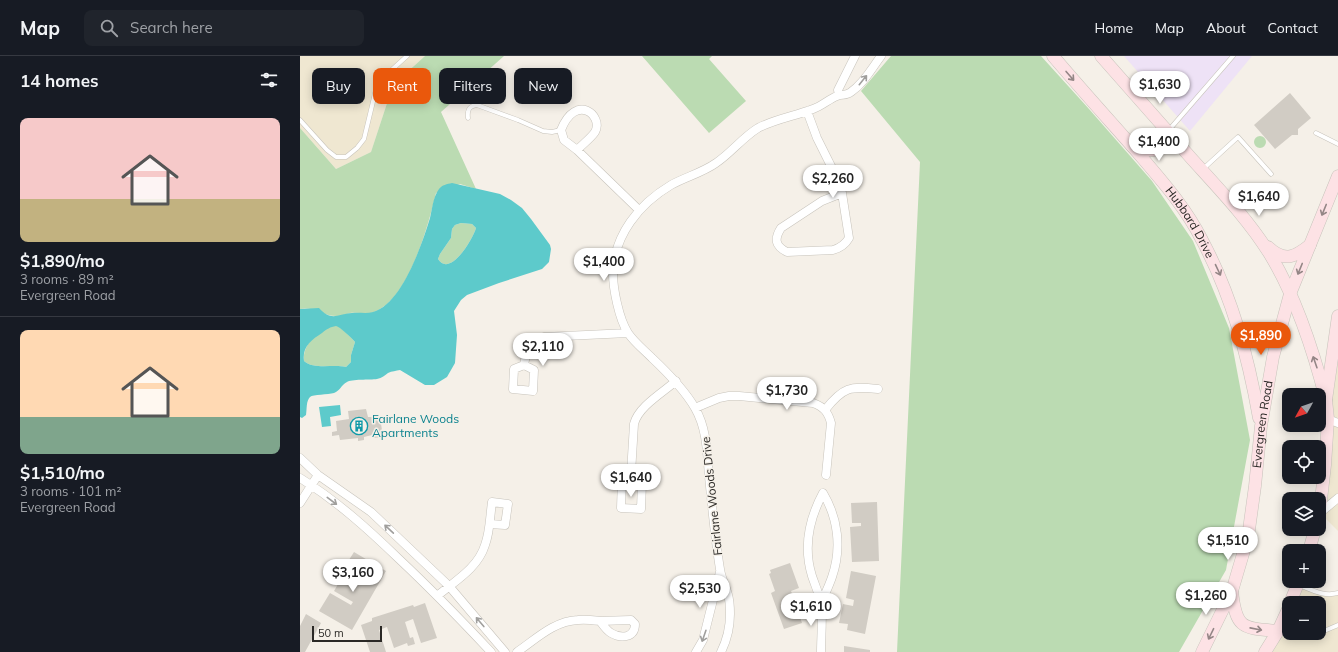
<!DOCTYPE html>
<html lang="en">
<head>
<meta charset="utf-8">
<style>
	body { margin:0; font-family:Mulish,sans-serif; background:#20242c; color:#f1f3f6; height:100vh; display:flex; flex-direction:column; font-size:15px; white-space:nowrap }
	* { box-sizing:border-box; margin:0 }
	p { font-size:13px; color:#9ea1a6 }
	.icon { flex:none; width:22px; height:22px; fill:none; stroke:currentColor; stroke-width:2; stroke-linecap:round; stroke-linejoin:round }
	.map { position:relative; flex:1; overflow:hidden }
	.drawer { display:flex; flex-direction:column; background:#171b24; width:300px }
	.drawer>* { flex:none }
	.hud { position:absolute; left:12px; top:12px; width:380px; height:36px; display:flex; gap:8px }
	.needle { width:26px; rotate:230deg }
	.fabs { position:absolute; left:982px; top:332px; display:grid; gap:8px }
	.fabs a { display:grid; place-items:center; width:44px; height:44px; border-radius:8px; background:#171b24; box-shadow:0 2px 10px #0003; font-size:20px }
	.scale { position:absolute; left:12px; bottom:10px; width:70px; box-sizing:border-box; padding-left:4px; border:2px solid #2b2926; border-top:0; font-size:11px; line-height:14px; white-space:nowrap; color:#2b2926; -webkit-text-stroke:3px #f5f0e8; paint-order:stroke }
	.price { position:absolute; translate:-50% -34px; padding:0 9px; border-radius:14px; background:#fff; color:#222; font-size:13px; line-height:26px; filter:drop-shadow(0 1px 2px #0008) }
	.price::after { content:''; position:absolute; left:50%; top:24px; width:12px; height:9px; margin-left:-6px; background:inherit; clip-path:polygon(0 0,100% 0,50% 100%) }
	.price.selected { background:#ea580c; color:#fff }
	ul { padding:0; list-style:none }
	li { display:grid; align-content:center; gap:8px; height:212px; padding:0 20px }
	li+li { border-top:1px solid #363941 }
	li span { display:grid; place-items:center; height:124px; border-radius:8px; color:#555 }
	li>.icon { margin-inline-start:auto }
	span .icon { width:72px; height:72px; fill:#fffc; stroke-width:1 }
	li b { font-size:17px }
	h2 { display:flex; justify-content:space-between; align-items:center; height:48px; padding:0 20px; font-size:17px }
	.pill { padding:0 14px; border-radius:8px; background:#171b24; box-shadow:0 2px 10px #0003; font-size:14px; line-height:36px }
	.pill.selected { background:#ea580c; color:#fff }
	header { display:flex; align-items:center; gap:24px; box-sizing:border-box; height:56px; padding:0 20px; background:#171b24; border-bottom:1px solid #363941 }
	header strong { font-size:19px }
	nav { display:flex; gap:22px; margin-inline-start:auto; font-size:14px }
	.search { width:280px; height:36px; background:#20242c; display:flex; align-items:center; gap:10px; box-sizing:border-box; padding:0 14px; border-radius:8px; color:#9ea1a6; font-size:15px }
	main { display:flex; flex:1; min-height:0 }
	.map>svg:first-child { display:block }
</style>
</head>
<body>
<header>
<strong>Map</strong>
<div class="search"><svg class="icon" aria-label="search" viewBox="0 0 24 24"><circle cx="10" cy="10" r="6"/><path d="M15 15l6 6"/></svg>Search here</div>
<nav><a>Home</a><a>Map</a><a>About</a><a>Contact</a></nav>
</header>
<main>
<section class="drawer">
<h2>14 homes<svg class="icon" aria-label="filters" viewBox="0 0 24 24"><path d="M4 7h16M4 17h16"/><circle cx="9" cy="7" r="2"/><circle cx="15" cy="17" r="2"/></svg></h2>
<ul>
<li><span style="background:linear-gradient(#f6c9c9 65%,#c2b280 0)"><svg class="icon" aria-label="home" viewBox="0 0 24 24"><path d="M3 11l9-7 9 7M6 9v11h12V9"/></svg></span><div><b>$1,890/mo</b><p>3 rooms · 89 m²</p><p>Evergreen Road</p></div></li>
<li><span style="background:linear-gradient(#ffd9b3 70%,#7fa58c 0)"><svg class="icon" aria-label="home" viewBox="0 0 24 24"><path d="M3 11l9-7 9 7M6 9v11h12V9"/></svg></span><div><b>$1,510/mo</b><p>3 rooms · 101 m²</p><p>Evergreen Road</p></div></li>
</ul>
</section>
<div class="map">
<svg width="1038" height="596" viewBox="0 0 1038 596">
	<rect width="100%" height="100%" fill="#f5f0e8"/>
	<path fill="#efe7d1" d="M0 0H125L93 29 71 96 36 113 0 72Z
		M1038 275V475L1020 457Z
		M998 528 1019 538 1038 537V596H965L989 551V577H1019V547H990Z"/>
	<path fill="#eee2f6" d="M824 0H952L890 75Z"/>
	<path fill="#bbdbb2" d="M125 0H204L141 56 176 133 160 128 136 137C128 170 109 243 74 256 67 259 58 256 50 257 46 258 42 260 38 260 25 261 14 250 0 253V72L36 113 71 96 93 29Z
		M342 0H412L409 3 446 45 409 77Z
		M591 0H741L789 53 852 125 893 185 929 272 950 384 926 514 879 596H597L620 106 561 35Z
		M954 86a6 6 0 1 1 12 0a6 6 0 1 1-12 0Z
		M161 167 172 168 176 172C173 183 150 222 138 203L140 198 151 182 152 173 155 169Z
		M36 269C41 271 52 282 55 286L51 299V306L46 311C33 308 14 314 4 305 2 288 20 272 36 269Z"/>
	<path fill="#5dcacb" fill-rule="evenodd" d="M152 127 200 138 211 144 222 152 231 163 250 189 251 193 249 206 242 213 199 227 167 239 161 244 154 255 157 279 155 307 147 321 134 329H125L100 314C96 315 92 315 88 317 85 319 82 322 77 323 70 324 51 323 47 326 41 329 40 335 34 337 28 339 13 338 10 341 6 345 7 353 6 359L2 362 0 361V253L19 252C32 266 37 258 52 257 59 256 66 258 73 256 102 248 122 188 130 162 132 154 133 141 139 133 142 129 147 128 152 127ZM161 167 172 168 176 172C173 183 150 222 138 203L140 198 151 182 152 173 155 169ZM36 270C40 271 52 282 55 286L51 299V306L46 311C33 308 14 314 4 305 2 291 11 284 22 277 27 273 30 271 36 270Z
		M40 349 41 359 30 361 31 370 22 371 19 351Z"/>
	<path fill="#d1ccc4" d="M990 37 1011 62 998 73V79H992L975 93 954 69Z
		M66 353 68 361H80L83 381 72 382V379L64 381V384L58 385V382L40 384 39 379 32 380V376L37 375 36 365 49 363 48 355Z
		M577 446 579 505 552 506 550 471 561 470V467H552L551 447Z
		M54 496 86 515 52 574 19 555 30 537 51 549 53 546 34 535 45 516 65 527 70 520 47 507Z
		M490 507 499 532 491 535 493 540 501 537 509 558 500 561 502 567 484 573 471 537 475 535 469 518 471 517 470 514Z
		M551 515 576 520 565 578 547 574 548 568 539 567 543 548 553 550 554 544 546 542Z
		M125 547 137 582 121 587 113 563 105 566 110 582 113 581 115 588 108 590 107 587 94 592 87 571 79 574 86 596H70L61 569 72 565V562L113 549 114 551Z
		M6 558 21 567 5 596H0V570Z
		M544 590 570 594V596H544Z"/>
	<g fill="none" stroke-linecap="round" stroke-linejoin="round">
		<defs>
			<path id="lane" d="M168 62C167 54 169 50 177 49L218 64 243 75 252 76 261 74
				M0 64 27 94 36 101H46L57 92 64 83 77 29 86 19 107 0
				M869 74 933 0
				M1016 77 1038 88
				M903 113 938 81 971 118
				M999 529C1012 534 1024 541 1038 537
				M1019 576 1024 575 1038 569
				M991 577 1003 578 1013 577"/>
			<path id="street" d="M539 39 538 34 555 0
				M507 55 517 82 539 126 542 137 549 182C545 189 540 192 533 194L487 196C475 190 474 183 481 172L522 145 542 137
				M277 94C283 88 291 82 295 76 304 60 276 36 261 74L264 84 277 94 339 154
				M224 309 214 313 213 333 233 335 234 314 224 309C227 294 227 286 244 281L328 277
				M395 352 419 342 429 340H439L513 347C524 351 528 356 531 367L526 419
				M525 354C543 331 550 330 578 333
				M1028 363 1038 367
				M0 402 18 419 71 456 149 530 205 596
				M331 417 334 368C338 351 362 337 376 325
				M331 417 342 426 341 453 321 452 322 424Z
				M0 422C37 445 68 473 99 503 131 533 161 564 191 596
				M0 447 18 419
				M1020 457 1038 442
				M137 540C155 525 178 512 185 489 190 476 190 460 192 446L208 448 205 469 190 468
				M331 564 335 568C335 582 321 583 311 577 306 574 303 569 300 565Z
				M217 596C236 583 254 565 278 564 285 563 292 564 300 565
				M396 596 403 584 420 516
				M421 596C427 584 430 572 430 558 430 552 430 545 428 539 426 530 421 522 420 513 415 483 412 451 409 420 407 396 407 373 395 352 384 333 368 317 352 302 344 294 334 286 328 277 319 263 313 233 313 217 314 179 339 148 371 129 385 121 402 117 416 107 431 97 442 82 458 72 475 63 495 60 513 53 522 50 529 43 537 40 542 38 546 40 551 36 564 27 572 12 581 0
				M521 596C521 582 523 559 521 547 519 538 515 529 512 520 503 491 509 463 523 437 538 462 542 492 532 521 529 530 525 538 521 547"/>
			<g id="secondary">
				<path id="s1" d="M753 0C781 33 810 65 839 98 862 125 886 152 902 184 932 240 948 300 959 362"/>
				<path d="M801 0C831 34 861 68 891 102 919 133 949 164 971 200 996 242 1014 297 1026 344"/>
				<path d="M832 90C853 97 858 97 870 79"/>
				<path d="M968 191C984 206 994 202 1010 189"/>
				<path d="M1019 461 1025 409 1028 363 1026 344 1038 260"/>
				<path d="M1009 495 1015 473"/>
				<path d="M932 535C936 573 942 572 978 575"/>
				<path d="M990 547 999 525"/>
				<path id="s2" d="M902 596 932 535 948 481 955 430 961 370 973 301 990 238 1038 120"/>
				<path d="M965 596 978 575 989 551"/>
			</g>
		</defs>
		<use href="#lane" stroke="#c7c3bb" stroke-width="5"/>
		<use href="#street" stroke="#c7c3bb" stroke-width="9"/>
		<use href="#secondary" stroke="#c7c3bb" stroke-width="13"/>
		<use href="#lane" stroke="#fff" stroke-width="4"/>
		<use href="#street" stroke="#fff" stroke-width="8"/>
		<use href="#secondary" stroke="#fde2e5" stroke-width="12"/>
	</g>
	<defs><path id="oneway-shaft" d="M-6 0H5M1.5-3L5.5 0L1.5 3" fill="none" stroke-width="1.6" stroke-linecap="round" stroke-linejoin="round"/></defs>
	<g stroke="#948686">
		<use href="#oneway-shaft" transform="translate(770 20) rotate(49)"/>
		<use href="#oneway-shaft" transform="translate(1024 154) rotate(112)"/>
		<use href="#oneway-shaft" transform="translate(1000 213) rotate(112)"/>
		<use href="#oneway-shaft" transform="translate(918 214) rotate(65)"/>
		<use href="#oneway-shaft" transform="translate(1015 306) rotate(-109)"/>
		<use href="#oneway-shaft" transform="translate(956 573) rotate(11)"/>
		<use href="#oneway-shaft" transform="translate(911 578) rotate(116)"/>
	</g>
	<g stroke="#a09f9d">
		<use href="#oneway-shaft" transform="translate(563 24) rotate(-51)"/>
		<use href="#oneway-shaft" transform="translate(32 445) rotate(37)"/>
		<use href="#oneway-shaft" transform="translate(89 473) rotate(-137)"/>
		<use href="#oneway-shaft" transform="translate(180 566) rotate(-130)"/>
		<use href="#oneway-shaft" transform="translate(404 580) rotate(109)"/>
	</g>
	<defs>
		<symbol id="building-ring" viewBox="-11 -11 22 22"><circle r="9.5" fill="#f5f0e8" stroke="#0f9aa8" stroke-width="1.5"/><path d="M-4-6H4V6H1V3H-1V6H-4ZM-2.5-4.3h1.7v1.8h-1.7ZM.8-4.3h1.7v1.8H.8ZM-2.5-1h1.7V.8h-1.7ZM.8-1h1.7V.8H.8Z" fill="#0f9aa8"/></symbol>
	</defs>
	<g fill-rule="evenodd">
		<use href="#building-ring" x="49" y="360" width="20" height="20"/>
	</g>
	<g text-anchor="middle" stroke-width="3" stroke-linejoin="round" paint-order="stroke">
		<g font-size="12" fill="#2b2926" stroke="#f5f0e8">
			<text dy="4" stroke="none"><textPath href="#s1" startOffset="216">Hubbard Drive</textPath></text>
			<text dy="4" stroke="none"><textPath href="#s2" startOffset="238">Evergreen Road</textPath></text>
			<text transform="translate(412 440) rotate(-96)" y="4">Fairlane Woods Drive</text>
		</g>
		<g font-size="12" fill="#0d838f" stroke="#f5f0e8" text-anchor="start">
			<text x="72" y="367">Fairlane Woods<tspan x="72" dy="14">Apartments</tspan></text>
		</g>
	</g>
</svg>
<div class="fabs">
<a><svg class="needle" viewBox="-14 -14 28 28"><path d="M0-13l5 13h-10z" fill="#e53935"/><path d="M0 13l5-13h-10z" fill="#9ea1a6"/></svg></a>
<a><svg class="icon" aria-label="locate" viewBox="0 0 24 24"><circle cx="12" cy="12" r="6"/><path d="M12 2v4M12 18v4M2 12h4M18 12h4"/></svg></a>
<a><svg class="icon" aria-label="layers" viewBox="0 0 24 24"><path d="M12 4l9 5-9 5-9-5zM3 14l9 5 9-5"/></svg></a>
<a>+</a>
<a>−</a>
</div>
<div class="scale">50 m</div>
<b class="price" style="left:860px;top:49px">$1,630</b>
<b class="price" style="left:859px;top:106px">$1,400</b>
<b class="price" style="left:533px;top:143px">$2,260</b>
<b class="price" style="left:959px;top:161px">$1,640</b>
<b class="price" style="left:304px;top:226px">$1,400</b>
<b class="price selected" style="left:961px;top:300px">$1,890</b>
<b class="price" style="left:243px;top:311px">$2,110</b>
<b class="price" style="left:487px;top:355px">$1,730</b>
<b class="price" style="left:331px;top:442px">$1,640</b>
<b class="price" style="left:928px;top:505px">$1,510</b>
<b class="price" style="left:53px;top:537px">$3,160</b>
<b class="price" style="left:400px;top:553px">$2,530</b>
<b class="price" style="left:906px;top:560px">$1,260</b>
<b class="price" style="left:511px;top:571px">$1,610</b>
<div class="hud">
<a class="pill">Buy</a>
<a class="pill selected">Rent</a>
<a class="pill">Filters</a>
<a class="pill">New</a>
</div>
</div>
</main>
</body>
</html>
